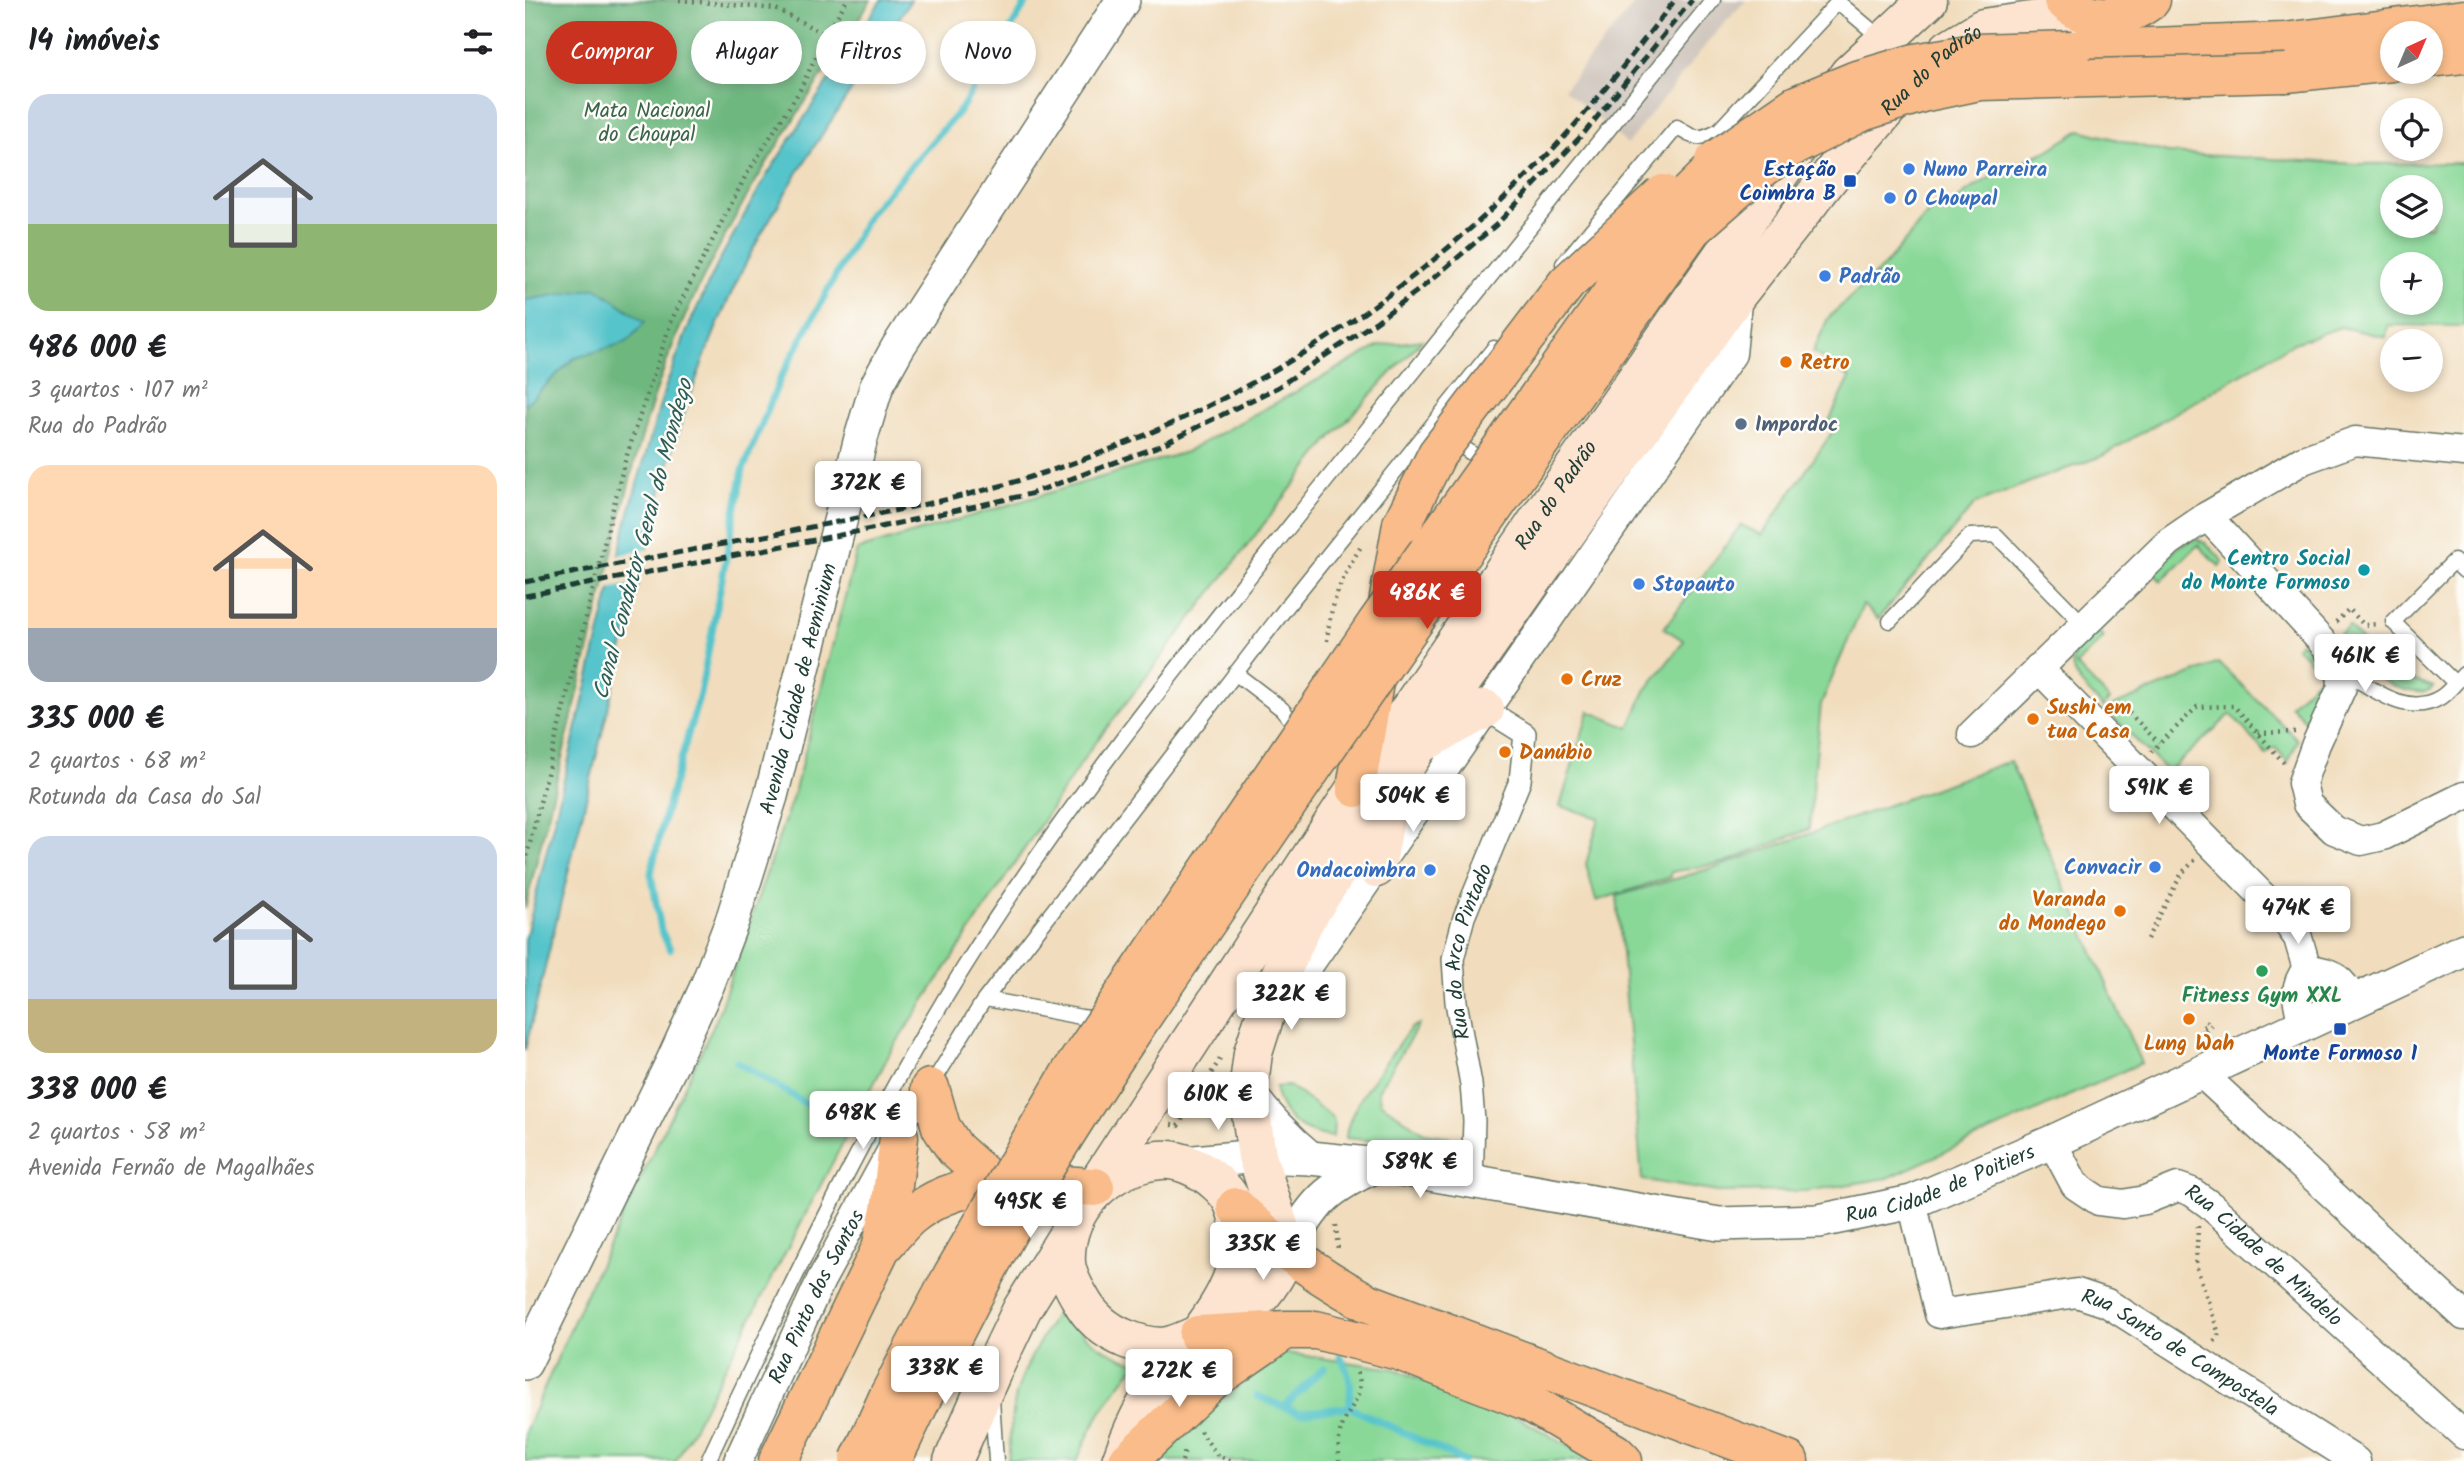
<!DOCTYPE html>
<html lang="pt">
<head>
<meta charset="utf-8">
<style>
	body { margin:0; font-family:Kalam,sans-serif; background:#f2f2f2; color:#202124; height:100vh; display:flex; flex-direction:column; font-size:26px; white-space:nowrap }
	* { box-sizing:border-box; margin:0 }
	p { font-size:23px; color:#757577 }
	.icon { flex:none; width:38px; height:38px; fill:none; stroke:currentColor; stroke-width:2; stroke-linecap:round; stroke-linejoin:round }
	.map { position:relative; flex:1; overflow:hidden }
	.side { display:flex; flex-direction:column; background:#fff; width:525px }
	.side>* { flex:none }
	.top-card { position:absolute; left:21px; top:21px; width:665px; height:63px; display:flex; gap:14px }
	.needle { width:46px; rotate:44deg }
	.tools { position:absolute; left:1855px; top:21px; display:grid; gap:14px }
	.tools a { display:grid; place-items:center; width:63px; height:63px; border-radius:50%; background:#fff; box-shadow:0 4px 10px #0003; font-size:35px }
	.price { position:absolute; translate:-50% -60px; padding:0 16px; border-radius:7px; background:#fff; color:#222; font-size:23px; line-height:46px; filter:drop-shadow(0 2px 4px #0008) }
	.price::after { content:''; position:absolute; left:50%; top:42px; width:21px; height:16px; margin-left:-10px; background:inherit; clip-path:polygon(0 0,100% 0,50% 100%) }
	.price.current { background:#c8321e; color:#fff }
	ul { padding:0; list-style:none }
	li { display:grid; align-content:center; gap:14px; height:371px; padding:0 28px }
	li span { display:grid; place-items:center; height:217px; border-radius:21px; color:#555 }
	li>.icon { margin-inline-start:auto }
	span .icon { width:126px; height:126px; fill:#fffc; stroke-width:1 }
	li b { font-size:30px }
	h2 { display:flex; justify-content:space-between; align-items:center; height:84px; padding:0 28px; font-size:30px }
	.tag { padding:0 24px; border-radius:32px; background:#fff; box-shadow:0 4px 10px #0003; font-size:24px; line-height:63px }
	.tag.current { background:#c8321e; color:#fff }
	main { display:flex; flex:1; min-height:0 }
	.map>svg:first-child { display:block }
</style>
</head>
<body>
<main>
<section class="side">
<h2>14 imóveis<svg class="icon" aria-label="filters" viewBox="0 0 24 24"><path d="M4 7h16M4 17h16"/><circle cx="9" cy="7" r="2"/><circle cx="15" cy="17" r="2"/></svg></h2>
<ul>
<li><span style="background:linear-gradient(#c9d6e8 60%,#8fb573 0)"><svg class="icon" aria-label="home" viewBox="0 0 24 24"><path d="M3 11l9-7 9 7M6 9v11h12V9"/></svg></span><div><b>486 000 €</b><p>3 quartos · 107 m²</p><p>Rua do Padrão</p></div></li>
<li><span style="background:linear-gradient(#ffd9b3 75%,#9aa5b1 0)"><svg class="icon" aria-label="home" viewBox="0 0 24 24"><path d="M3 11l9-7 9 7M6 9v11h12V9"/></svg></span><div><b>335 000 €</b><p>2 quartos · 68 m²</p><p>Rotunda da Casa do Sal</p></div></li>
<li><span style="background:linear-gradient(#c9d6e8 75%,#c2b280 0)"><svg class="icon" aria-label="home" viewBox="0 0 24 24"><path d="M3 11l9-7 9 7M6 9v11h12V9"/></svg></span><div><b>338 000 €</b><p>2 quartos · 58 m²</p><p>Avenida Fernão de Magalhães</p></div></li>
</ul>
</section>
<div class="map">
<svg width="1939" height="1461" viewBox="0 0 1939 1461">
	<rect width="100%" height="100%" fill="#fdfcf7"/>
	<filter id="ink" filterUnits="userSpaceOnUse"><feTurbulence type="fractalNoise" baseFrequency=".0143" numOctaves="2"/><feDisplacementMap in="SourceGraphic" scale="14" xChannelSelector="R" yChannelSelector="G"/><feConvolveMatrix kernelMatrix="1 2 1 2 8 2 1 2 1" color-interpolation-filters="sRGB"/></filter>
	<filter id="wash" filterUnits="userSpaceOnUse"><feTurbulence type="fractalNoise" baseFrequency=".00686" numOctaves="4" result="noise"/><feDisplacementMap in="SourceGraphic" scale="28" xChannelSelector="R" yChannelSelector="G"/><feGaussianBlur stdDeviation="1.57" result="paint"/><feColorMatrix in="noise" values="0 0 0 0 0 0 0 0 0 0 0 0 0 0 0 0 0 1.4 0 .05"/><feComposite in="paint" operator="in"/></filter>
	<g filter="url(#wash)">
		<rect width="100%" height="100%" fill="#f1ddbd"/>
		<path fill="#ccc2b9" d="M1113 0H1221L1187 37 1102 144 1039 89Z"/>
		<path fill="#89d898" stroke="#548a66" stroke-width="2" fill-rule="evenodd" d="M1555 130 1643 153 1833 164 1939 163V326L1863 325 1861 337 1816 327 1769 343 1577 456 1513 479 1450 504 1353 619 1338 605 1296 704 1284 829 1201 862 1146 872V877L1071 901 1061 864 1074 818 1035 806 1064 711 1104 728 1120 691 1159 641 1139 628 1216 525 1237 535 1310 428 1303 423 1325 378 1288 352 1303 318 1359 266 1411 204 1420 212 1440 193 1474 172 1522 151ZM1867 187H1906V226H1867ZM1906 264V303H1867V264Z
			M897 340 802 442 564 751 366 1051 151 1461H0V1432L61 1293 191 1020 270 790 332 550 661 452 854 346Z
			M1671 539 1681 543 1698 561 1694 566 1673 545 1636 581 1628 572 1654 546Z
			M1824 626 1858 666 1872 675 1909 687C1891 704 1842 674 1828 660 1823 653 1819 643 1813 636Z
			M1571 628 1579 637 1551 665 1585 700 1578 707C1546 674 1532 665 1571 628Z
			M1776 642C1788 655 1799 664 1799 682L1781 721 1765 705 1798 674 1771 647Z
			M1694 663 1773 740 1763 762 1750 747 1741 754 1706 714 1643 772 1580 709Z
			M1485 761 1616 1063 1363 1178 1282 1191 1193 1192 1117 1180 1092 896 1201 864Z
			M894 1024 853 1091 855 1102 899 1133 925 1137V1140L944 1146 943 1156 903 1146 821 1138C822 1107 863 1061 881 1034L887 1027Z
			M764 1086 807 1117 809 1121 808 1137C776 1133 756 1120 750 1087Z
			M535 1306H538C554 1337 576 1351 609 1362L610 1366C585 1395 566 1425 552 1461H483C485 1439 486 1417 491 1395 500 1363 519 1335 535 1306Z
			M761 1353 870 1369 996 1419 1068 1461H636L679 1411Z"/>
		<path fill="#6eb880" stroke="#467a5a" stroke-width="2" d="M0 0H346C277 107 205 211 155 328 119 412 99 502 78 591 52 697 26 803 0 909Z"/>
		<path fill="#56c4cb" stroke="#3a8080" stroke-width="2" d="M356 0H386C332 83 274 164 227 251 189 323 162 400 139 478L0 1050V940L104 512 140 388 165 323 194 261 221 212 242 175Z
			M72 288 120 322 102 342 48 359 0 405V300Z"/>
		<path fill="#f1ddbd" d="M125 549 117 582 82 589 90 556Z"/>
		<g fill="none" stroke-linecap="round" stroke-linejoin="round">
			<path stroke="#56c4cb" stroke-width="7" d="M145 949 136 930 126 873 139 817 175 694 218 470 256 377 344 214 436 109 503 0
				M212 1062 348 1144
				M732 1396 774 1413 824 1407C827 1384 826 1377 815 1356
				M759 1407 799 1368
				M824 1407 939 1461"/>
		</g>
	</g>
	<g filter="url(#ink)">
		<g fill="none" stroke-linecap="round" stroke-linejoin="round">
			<defs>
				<path id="service" d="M1038 264 1152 127C1169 140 1176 140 1194 130L1313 2 1358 40
					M925 438 963 465
					M1365 621 1445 536 1471 535 1559 625
					M1817 670C1845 687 1882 719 1916 697 1924 692 1932 681 1939 674
					M710 673 757 709 774 730
					M1930 683 1868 622 1929 561 1939 571
					M461 999 556 1017 576 1019
					M375 1136 457 1003 767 600 969 348
					M467 1400 471 1461
					M183 1461C261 1293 340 1126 438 969 541 804 663 653 784 502 919 334 1053 167 1188 0"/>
				<g id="pedestrian">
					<path id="s1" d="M947 1181 949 1121 946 1084 931 1002 928 959 939 917 995 781 1000 734 960 709"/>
				</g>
				<g id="minor">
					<path d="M1682 516 1800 645 1816 669 1817 687 1791 744 1777 783 1782 804 1809 830 1836 841 1858 836 1939 796"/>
					<path d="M1513 668 1759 918 1773 938 1782 969"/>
					<path d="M1447 734 1644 542 1682 516 1778 460 1830 441 1939 452"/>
					<path d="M752 988 786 962 1207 354 1213 293"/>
					<path d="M1778 1025C1773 1003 1766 988 1782 969 1810 971 1815 979 1830 1001"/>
					<path d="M1676 1073 1939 1316"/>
					<path id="s2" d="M1527 1142 1550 1185 1574 1201 1598 1204 1620 1200 1653 1187 1667 1192 1685 1205 1939 1435"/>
					<path id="s3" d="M1387 1202 1414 1314 1552 1293 1582 1303 1831 1461"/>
					<path id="s4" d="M213 1461 296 1280 367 1150"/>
				</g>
				<g id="tertiary">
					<path d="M723 1092C741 1117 761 1138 785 1158"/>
					<path id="s5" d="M659 1163 732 1156 785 1158 853 1165 1194 1224 1294 1221 1387 1202 1527 1142 1939 950"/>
					<path d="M762 1251C789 1202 801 1188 853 1165"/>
					<path id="s6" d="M0 1363 147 1063 182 986 207 921 246 796 336 438 352 385 373 347 598 0"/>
				</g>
				<g id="secondary">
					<path d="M899 742 960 709"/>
					<path d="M851 868 862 808"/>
					<path id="s7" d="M571 1186 831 788 1022 507 1324 74 1403 0"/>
					<path d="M428 1461 466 1374 497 1309 544 1233"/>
					<path id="s8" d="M596 1461C603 1441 611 1422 622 1403 656 1347 724 1296 714 1224 711 1207 706 1195 692 1183 678 1170 655 1158 635 1160 583 1165 538 1209 541 1263 542 1274 549 1288 555 1298 565 1317 581 1331 601 1339 614 1344 629 1349 643 1346 656 1343 670 1336 682 1330 726 1310 743 1296 762 1251L732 1156 723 1092 728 1053 747 993 779 922 914 714 1005 584 1213 293 1313 166 1363 108 1425 48 1458 28 1561 13"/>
				</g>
				<path id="primary" d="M1538 0C1562 23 1602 20 1626 0"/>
				<path id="trunk" d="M1547 50 1759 42 1939 19
					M1906 58 1939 54
					M1761 73 1867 62
					M861 615 877 524
					M831 788 851 671
					M405 1088 416 1127 430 1149 468 1183
					M711 1207C750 1245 793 1276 841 1302L1264 1461
					M356 1248C366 1238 375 1225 386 1216 440 1172 506 1184 570 1187
					M673 1335 761 1330H791L874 1351 1004 1402 1090 1453 1098 1461
					M253 1461 356 1248 365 1210 374 1137
					M603 1461 688 1380 759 1331"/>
			</defs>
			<use href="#service" stroke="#687564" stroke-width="17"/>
			<use href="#pedestrian" stroke="#687564" stroke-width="24"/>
			<use href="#minor" stroke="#687564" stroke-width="31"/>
			<use href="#tertiary" stroke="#687564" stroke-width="36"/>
			<use href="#secondary" stroke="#687564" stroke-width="41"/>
			<use href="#primary" stroke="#687564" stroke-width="41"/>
			<use href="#trunk" stroke="#687564" stroke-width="41"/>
			<path stroke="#687564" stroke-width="4.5" stroke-dasharray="2 5" stroke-linecap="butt" d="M154 0 251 9 301 35
				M1811 622 1824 609 1839 625 1853 624
				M802 641C805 604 817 576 837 545
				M1599 708 1634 743
				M1733 733 1770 732
				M1626 752 1672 707 1709 706 1759 763
				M0 863 99 464 147 319 220 177 275 90 301 35 322 0
				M1622 939 1657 873 1670 860
				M1681 1021 1683 1023 1675 1030 1678 1033 1686 1025
				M646 1125 653 1126 697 1056
				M811 1225 813 1251
				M1673 1226 1671 1265 1694 1334 1688 1344
				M675 1431 693 1456 709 1461
				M657 1461 661 1448
				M814 1461C814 1452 813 1442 815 1433 819 1413 844 1392 831 1371"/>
			<use href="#service" stroke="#fff" stroke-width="14"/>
			<use href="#pedestrian" stroke="#fff" stroke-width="21"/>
			<use href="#minor" stroke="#fff" stroke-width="28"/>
			<use href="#tertiary" stroke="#fff" stroke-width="33"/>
			<use href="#secondary" stroke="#fde4d0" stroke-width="38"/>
			<use href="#primary" stroke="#f9bc8a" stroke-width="38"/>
			<use href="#trunk" stroke="#f9bc8a" stroke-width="38"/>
			<path stroke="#1f3d34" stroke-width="5" stroke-dasharray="10 5" stroke-linecap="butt" d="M0 582C92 564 184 547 276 529 357 513 439 499 518 473 713 411 886 298 1027 150 1071 103 1110 51 1150 0
				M0 596 351 528 505 494 634 446 753 387 852 321 899 286 971 225 1060 132 1167 0"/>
			<defs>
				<path id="trunk-bridge" d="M1189 161 1271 105 1329 81 1390 63 1449 53 1547 50
					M877 524 912 454 1042 283 1138 194
					M334 1461 364 1395 428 1274 544 1075 851 624 1145 212 1211 147
					M367 1461C414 1361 464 1261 521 1166 590 1053 667 944 742 834 881 630 1024 429 1167 229L1231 173 1263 149 1337 112 1397 93 1455 81 1761 73"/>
			</defs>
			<use href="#trunk-bridge" stroke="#687564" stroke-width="41" stroke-linecap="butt"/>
			<use href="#trunk-bridge" stroke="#f9bc8a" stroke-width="38"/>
		</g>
	</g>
	<g fill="#3f7fe0" stroke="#fdfcf7" stroke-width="2.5">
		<circle cx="1384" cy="169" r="7"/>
		<circle cx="1365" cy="198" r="7"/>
		<circle cx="1300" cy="276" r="7"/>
		<circle cx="1114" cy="584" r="7"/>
		<circle cx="1630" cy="867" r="7"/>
		<circle cx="905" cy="870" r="7"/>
	</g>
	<g fill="#1a4fb4" stroke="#fdfcf7" stroke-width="2.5">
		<rect x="1318" y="174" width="14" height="14" rx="3.5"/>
		<rect x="1808" y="1022" width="14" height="14" rx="3.5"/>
	</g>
	<g fill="#e8710a" stroke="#fdfcf7" stroke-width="2.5">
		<circle cx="1261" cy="362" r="7"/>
		<circle cx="1042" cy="679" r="7"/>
		<circle cx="1508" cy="719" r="7"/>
		<circle cx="980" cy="752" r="7"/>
		<circle cx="1595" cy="911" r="7"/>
		<circle cx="1664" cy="1019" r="7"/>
	</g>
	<circle fill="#5c6f8a" stroke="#fdfcf7" stroke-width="2.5" cx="1216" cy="424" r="7"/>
	<circle fill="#0f9aa8" stroke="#fdfcf7" stroke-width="2.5" cx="1839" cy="570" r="7"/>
	<circle fill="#2e9e5b" stroke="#fdfcf7" stroke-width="2.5" cx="1737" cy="971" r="7"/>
	<g text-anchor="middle" stroke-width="5" stroke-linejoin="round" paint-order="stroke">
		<g font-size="21" fill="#1f3d34" stroke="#fdfcf7">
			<text dy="7" stroke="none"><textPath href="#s8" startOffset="2242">Rua do Padrão</textPath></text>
			<text dy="7" stroke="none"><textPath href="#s7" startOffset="830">Rua do Padrão</textPath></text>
			<text dy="7" stroke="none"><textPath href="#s6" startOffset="730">Avenida Cidade de Aeminium</textPath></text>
			<text dy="7" stroke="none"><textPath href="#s1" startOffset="233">Rua do Arco Pintado</textPath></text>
			<text dy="7" stroke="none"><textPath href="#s5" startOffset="768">Rua Cidade de Poitiers</textPath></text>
			<text dy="7" stroke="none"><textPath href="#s2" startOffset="270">Rua Cidade de Mindelo</textPath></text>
			<text dy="7" stroke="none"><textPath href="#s4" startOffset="182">Rua Pinto dos Santos</textPath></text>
			<text dy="7" stroke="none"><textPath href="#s3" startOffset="374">Rua Santo de Compostela</textPath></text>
		</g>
		<g font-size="21" fill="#3a644d" stroke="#fdfcf7">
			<text x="122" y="117">Mata Nacional<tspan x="122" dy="24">do Choupal</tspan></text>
		</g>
		<g font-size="21" font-weight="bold" fill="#164399" stroke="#fdfcf7" text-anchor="end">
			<text x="1311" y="176">Estação<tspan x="1311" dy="24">Coimbra B</tspan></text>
			<text x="1815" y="1060" text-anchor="middle">Monte Formoso 1</text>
		</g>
		<g font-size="21" font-weight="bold" fill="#366cbe" stroke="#fdfcf7" text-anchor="start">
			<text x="1398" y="176">Nuno Parreira</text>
			<text x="1379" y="205">O Choupal</text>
			<text x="1314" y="283">Padrão</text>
			<text x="1128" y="591">Stopauto</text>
			<text x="1616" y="874" text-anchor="end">Convacir</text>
			<text x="891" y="877" text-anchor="end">Ondacoimbra</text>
		</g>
		<g font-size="21" font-weight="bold" fill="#c56008" stroke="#fdfcf7" text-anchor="start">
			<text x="1275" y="369">Retro</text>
			<text x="1056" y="686">Cruz</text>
			<text x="1522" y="714">Sushi em<tspan x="1522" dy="24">tua Casa</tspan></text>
			<text x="994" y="759">Danúbio</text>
			<text x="1581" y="906" text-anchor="end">Varanda<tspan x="1581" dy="24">do Mondego</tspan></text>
			<text x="1664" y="1050" text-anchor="middle">Lung Wah</text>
		</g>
		<g font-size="21" font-weight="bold" fill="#4e5e75" stroke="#fdfcf7" text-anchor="start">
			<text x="1230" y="431">Impordoc</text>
		</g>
		<g font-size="21" font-weight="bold" fill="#0d838f" stroke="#fdfcf7" text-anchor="end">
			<text x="1825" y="565">Centro Social<tspan x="1825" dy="24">do Monte Formoso</tspan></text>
		</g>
		<g font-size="21" font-weight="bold" fill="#27864d" stroke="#fdfcf7">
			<text x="1737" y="1002">Fitness Gym XXL</text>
		</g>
		<g font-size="23" font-style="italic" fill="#2d5f5a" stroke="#fdfcf7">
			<text transform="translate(117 539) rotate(-75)" y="8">Canal Condutor Geral do Mondego</text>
		</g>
	</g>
</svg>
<div class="tools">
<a><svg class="needle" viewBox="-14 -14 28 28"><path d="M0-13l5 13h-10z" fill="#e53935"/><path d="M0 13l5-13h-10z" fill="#757577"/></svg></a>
<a><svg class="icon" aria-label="locate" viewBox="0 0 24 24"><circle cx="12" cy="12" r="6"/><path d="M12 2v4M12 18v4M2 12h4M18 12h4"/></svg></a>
<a><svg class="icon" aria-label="layers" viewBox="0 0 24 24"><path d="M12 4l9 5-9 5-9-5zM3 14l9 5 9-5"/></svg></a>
<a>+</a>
<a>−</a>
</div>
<b class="price" style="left:343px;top:521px">372K €</b>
<b class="price current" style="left:902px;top:631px">486K €</b>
<b class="price" style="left:1840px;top:694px">461K €</b>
<b class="price" style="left:1634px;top:826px">591K €</b>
<b class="price" style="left:888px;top:834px">504K €</b>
<b class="price" style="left:1773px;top:946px">474K €</b>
<b class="price" style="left:766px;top:1032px">322K €</b>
<b class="price" style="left:693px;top:1132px">610K €</b>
<b class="price" style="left:338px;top:1151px">698K €</b>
<b class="price" style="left:895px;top:1200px">589K €</b>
<b class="price" style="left:505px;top:1240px">495K €</b>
<b class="price" style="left:738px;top:1282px">335K €</b>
<b class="price" style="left:420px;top:1406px">338K €</b>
<b class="price" style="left:654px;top:1409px">272K €</b>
<div class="top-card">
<a class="tag current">Comprar</a>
<a class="tag">Alugar</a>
<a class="tag">Filtros</a>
<a class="tag">Novo</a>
</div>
</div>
</main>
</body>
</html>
